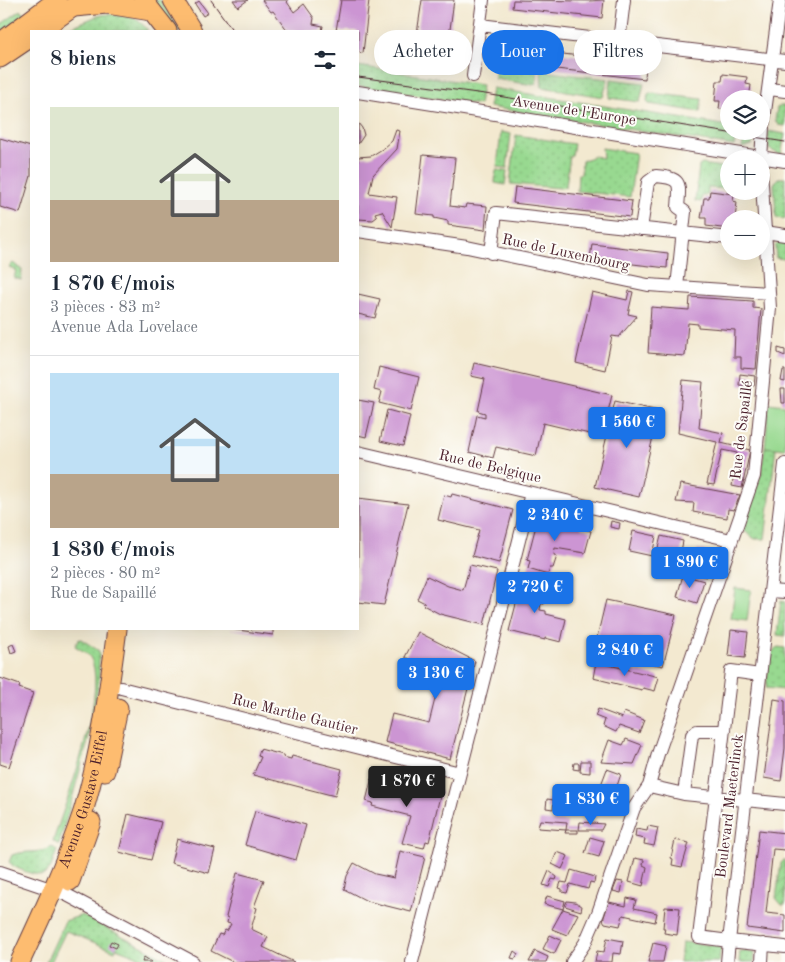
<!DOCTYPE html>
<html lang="fr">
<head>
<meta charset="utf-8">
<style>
	body { margin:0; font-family:"Old Standard TT",serif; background:#f2f2f3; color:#1f2937; height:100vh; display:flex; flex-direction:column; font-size:19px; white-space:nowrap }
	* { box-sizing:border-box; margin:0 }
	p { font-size:16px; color:#747a83 }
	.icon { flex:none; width:28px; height:28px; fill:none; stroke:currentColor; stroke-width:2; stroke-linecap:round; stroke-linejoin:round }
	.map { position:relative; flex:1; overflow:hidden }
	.side { position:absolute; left:30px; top:30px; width:329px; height:600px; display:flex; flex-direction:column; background:#fff; border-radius:0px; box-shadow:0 5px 20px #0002 }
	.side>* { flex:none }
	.top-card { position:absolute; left:374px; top:30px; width:336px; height:45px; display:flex; gap:10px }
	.tools { position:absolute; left:720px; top:90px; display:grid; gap:10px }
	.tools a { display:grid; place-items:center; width:50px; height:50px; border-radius:50%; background:#fff; box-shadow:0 5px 20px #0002; font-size:25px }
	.price { position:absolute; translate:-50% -42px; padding:0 11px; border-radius:5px; background:#1a73e8; color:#fff; font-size:16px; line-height:32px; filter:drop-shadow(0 1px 2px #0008) }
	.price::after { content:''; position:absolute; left:50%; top:30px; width:15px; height:11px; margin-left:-8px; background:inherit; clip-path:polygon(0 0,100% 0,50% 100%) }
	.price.selected { background:#222; color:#fff }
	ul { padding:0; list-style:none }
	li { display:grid; align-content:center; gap:10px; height:265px; padding:0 20px }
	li+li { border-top:1px solid #e0e1e3 }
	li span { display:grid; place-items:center; height:155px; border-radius:0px; color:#555 }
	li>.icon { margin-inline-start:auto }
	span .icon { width:90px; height:90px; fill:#fffc; stroke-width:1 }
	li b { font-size:21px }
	h2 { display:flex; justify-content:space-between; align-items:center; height:60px; padding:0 20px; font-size:21px }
	.pill { padding:0 18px; border-radius:22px; background:#fff; box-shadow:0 5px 20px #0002; font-size:18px; line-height:45px }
	.pill.selected { background:#1a73e8; color:#fff }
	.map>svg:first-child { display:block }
</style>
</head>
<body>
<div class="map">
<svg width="785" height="962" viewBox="0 0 785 962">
	<defs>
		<pattern id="grass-dots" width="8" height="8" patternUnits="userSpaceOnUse" patternTransform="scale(1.25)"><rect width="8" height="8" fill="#98d990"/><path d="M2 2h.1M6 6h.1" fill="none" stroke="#84ba7c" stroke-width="1.8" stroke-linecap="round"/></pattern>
		<pattern id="garden-furrows" width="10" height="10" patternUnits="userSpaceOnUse" patternTransform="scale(1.25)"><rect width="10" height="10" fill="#98d990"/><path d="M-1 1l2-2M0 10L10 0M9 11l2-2" fill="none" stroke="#84ba7c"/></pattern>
	</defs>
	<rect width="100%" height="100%" fill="#fdfcf7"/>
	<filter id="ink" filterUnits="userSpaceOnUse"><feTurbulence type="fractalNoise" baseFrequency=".02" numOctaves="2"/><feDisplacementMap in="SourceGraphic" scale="10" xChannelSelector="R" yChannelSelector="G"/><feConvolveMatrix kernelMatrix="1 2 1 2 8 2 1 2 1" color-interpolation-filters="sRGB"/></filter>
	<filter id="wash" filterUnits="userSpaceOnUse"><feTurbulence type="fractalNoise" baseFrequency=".0096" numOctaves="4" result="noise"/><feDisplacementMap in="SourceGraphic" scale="20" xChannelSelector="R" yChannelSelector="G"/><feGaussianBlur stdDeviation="1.12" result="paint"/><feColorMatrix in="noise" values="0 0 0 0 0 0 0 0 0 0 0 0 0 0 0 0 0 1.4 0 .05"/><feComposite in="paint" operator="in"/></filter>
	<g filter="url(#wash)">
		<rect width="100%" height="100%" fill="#f3e9d0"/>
		<path fill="url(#grass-dots)" stroke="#717c5e" d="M151 0H160L181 31H172Z
			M21 10 25 15 0 34V25Z
			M108 14C127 17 136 14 148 31H62L97 16Z
			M495 62 502 63V66L538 71 536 83 533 85 495 79Z
			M358 66 482 85 479 105 358 86Z
			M541 71 608 79 603 97 542 87Z
			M611 79 644 83 640 102 609 98Z
			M492 88 729 126V131H737L734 146 489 107Z
			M650 93 702 99 700 112 649 104 647 102 648 94Z
			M780 106H785V126L778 125 775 120 777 108Z
			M745 131H756L752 145 742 148Z
			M768 131 785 134 781 155 769 149Z
			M501 132 511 134 507 168 497 167Z
			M516 135 574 144 572 155H570L566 186 561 188 510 184Z
			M602 148 636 153 630 197 577 191 578 174H581L582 161 594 156 603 158Z
			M702 164 729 168V189L708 188V195H702L701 202 695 201 699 166Z
			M496 170 507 171 505 185 495 183Z
			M778 178H785V219L776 218 774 184Z
			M780 241 785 242V259L776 258 775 246Z
			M13 263 22 270 21 280 14 278 16 270 9 267Z
			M765 447 776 448 765 539H755L743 530 761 474Z
			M781 601 785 602V636L777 635Z
			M81 639 99 651V682L87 745 59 845 53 841C66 802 106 698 92 661 89 653 81 650 75 646L78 640Z
			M778 647 785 648V690L766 688 770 654Z
			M52 847 57 850 51 867 44 875C36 876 14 869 9 862L12 855C25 850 40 854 52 847Z
			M82 915 172 962H152L116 948 115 951 66 931 51 962H46L65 921Z
			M682 942 721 946 719 962H680Z
			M740 951 755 953 754 962H739Z"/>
		<path fill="#98d990" stroke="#717c5e" d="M769 403 785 405V449L765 447Z
			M735 588 751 590 747 621 731 619Z"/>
		<path fill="url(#garden-furrows)" stroke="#717c5e" d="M785 859V905H782L776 898 781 863Z"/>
		<g id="blocks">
			<path fill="#cc95d3" d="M233 0H248L238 7Z
				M262 0H289L287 2 294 12 304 4 314 18 313 24 323 26 322 31H288L273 11 271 12Z
				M341 0H369L363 53 358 52V31H336Z
				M422 0H454L446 58 414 54Z
				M513 0 588 1 604 0 602 18 512 8Z
				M199 1 208 13 203 16 195 4Z
				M505 47 646 64 645 79 503 63Z
				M723 74 747 77 746 84 751 85 749 99H729V110L719 109 720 101H715L717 81H722Z
				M358 123 362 128 364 135 358 144Z
				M396 130 400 131 397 149 373 175 369 193 397 197 392 227 382 211 375 213 377 217 373 220 358 219V157L371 156 384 148 392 141Z
				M0 138 31 147V176L20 213 0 207Z
				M423 155 455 158 450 206 465 208 466 204 487 206 485 230 448 225V221L434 218V216L416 214Z
				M515 187 632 201 630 217 513 203Z
				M710 191 734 194 733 201 737 202 735 219H729V229L706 226V218H701L704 198H709Z
				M592 244 668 253 667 268 590 259Z
				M629 291 633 292 628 314 637 316 619 337 612 336 605 370 576 363 592 292 627 300Z
				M358 294 380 299 375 318 358 314Z
				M690 297 753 301V308L761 309 756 369 741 368V357H734L735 330 698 327V324L688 323 685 356 648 353 651 307 689 310Z
				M778 348 785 350V356L778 353Z
				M474 363 612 395 602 437 543 423 536 456 496 447 493 458 469 452 477 415 485 417V413L478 411 485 379 471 376Z
				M379 367 419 377 411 411 379 403 382 392 374 390Z
				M783 370H785V382L781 381Z
				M740 374 755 376 754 386 739 385Z
				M683 380 703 382 699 428 723 433 721 443 750 450 742 488 732 486 737 453 722 450 714 485 707 484 717 442 678 433Z
				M781 389H785V403H782Z
				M358 400 374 403 366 437 358 435Z
				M615 401 659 411 639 497 595 487Z
				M387 410 410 416 403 446 380 441Z
				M680 484 740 495 734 510 728 509 727 518 693 512 694 503 676 502Z
				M452 494 513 510 499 563 472 556 479 530 438 520 444 495 451 497Z
				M358 498 408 504 384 605 358 602Z
				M539 514 581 526V528L591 531 585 553 555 548 554 555 557 556 553 568H550L548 575 528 569 530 561 527 560Z
				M611 521 620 523 619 529 610 527Z
				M633 531 656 536 652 556 629 551Z
				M661 536 683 541 680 557 674 556 673 560 656 556Z
				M698 549 713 554 706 577 686 571 691 554 696 555Z
				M470 565 497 571 484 625 440 614 423 605 425 603 417 599 427 576 448 586 463 590Z
				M683 575 704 581 697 603 677 597Z
				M525 578 546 583 545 590 548 591 544 604 541 603 540 610 546 611V614L566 619 561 642 545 638V640L509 631 521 585 523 586Z
				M606 600 676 615 663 666 594 650Z
				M230 629H273V635Z
				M731 630 748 632 745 658 728 656Z
				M418 632 475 661 450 759 385 742 392 714 429 723 441 675 405 657Z
				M13 644 16 651 11 653 9 646Z
				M596 662 659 677 655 691 643 688 642 690 593 678Z
				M0 678 20 685 19 688 33 693 9 767 0 764Z
				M774 699 785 701V748L781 781 764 778Z
				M598 709 622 718 624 712 644 720 639 733 619 726 616 732 603 726 605 720 595 716Z
				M626 739 642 745 634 764 601 762 609 740 623 745Z
				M260 749 283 755V757L291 759 292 756 342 769 335 796 253 775 261 757 258 756Z
				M581 761H590V773L580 772Z
				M574 763H579V770L573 769Z
				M607 769 621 774 611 804 596 798Z
				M372 777 432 792V790L441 792 429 842 426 841 424 848 402 843 410 816 372 806 373 803 366 801Z
				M547 799 554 800 553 809 546 808Z
				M255 811 306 825 296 860 245 845Z
				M128 814 161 822 151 860 119 852Z
				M540 820 567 822 566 830 538 828Z
				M580 822 604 824 601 830H579Z
				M648 826 658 828 654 846 644 844 645 839 635 837 636 829 647 831Z
				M566 830H578V833H565Z
				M759 830 785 833V850L773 849 766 913 785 915V933L747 928Z
				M590 837 604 841 599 857 585 853Z
				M177 839 215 849 209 873 171 863Z
				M675 840 689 843 682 867 672 865 673 859 671 858Z
				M400 851 425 857 411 912 367 901 344 889 347 876 354 863 375 874 394 878Z
				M557 852 568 856 562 869 552 864Z
				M635 858 644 860 643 865 647 867 643 886 629 882Z
				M571 870 595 877 594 883 590 882 588 889 570 884 567 893 562 892V889L559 888 561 882 567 883Z
				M549 871 557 877 556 880 552 879 549 887 543 885Z
				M237 873 264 880 254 907 257 908 251 929 268 937 263 947 294 962H233L211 951 219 934 222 935 225 930 227 931 231 924 227 923 228 918 226 917Z
				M617 881 623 882 621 893 613 891Z
				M547 896 565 901 563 909 578 914 567 935 552 929 563 909 544 904Z
				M627 898 636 900 634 908 657 913 655 922 623 915 620 926 605 923 603 920 609 902 626 906Z
				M567 901 575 902 582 906 581 911 565 906Z
				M665 907 680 908 677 935 664 933 665 928H663Z
				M550 935 561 940 554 954 543 949Z
				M607 938 623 941 621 954 613 953 612 962H595L597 951 604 952Z
				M111 941 118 944 116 948 109 945Z
				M653 943 666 946 663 962H648Z
				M514 951 518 954 515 959 511 958Z
				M535 951 548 957 546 962H529Z
				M144 957 147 959 152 962H142Z"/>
		</g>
	</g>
	<g filter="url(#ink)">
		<use href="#blocks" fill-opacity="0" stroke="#633d44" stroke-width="1"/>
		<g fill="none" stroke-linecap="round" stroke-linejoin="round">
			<defs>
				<path id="minor" d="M480 25 785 61
					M619 41 624 0
					M473 76 483 0
					M770 89 785 91
					M358 92 785 161
					M761 159 763 127 780 0
					M641 229 648 182 656 176C682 178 680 183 678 207L685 212 677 287
					M358 231 467 247 648 285 769 293
					M765 232 785 235
					M491 253 496 213 729 238
					M358 452 731 540
					M770 591 785 592
					M760 675 731 671 699 937 729 941 785 464
					M121 688 460 773
					M649 786 684 794 785 804
					M684 794 692 735 697 731H724
					M0 872 65 894 193 962
					M412 962 531 493
					M572 962 585 943 598 913 634 808 649 786 658 754 754 476 770 308 761 169
					M727 962 729 941 785 947
					M762 962 763 944"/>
				<g id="primary">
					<path d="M143 0 167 31"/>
					<path d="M173 0 192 31"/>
					<path d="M74 7 107 4 151 11"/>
					<path d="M39 31 83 0"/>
					<path d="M0 43 57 0"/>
					<path d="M0 58 31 37"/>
					<path d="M105 771 118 708"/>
					<path d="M70 881 91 822"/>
					<path id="s1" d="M20 962C43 913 66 863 83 812 101 753 109 689 117 629"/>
				</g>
			</defs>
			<use href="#minor" stroke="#633d44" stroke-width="14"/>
			<use href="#primary" stroke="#633d44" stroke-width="21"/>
			<use href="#minor" stroke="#fff" stroke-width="12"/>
			<use href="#primary" stroke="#fdbc70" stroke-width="19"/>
			<path stroke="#4a1f2b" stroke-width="1" d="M211 0 233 31
				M358 77 485 94 785 142"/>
		</g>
	</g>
	<g text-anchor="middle" stroke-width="4" stroke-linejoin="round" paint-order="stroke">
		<g font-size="15" fill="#4a1f2b" stroke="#fdfcf7">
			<text transform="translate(574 110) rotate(9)" y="5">Avenue de l'Europe</text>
			<text transform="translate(566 252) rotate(12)" y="5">Rue de Luxembourg</text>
			<text transform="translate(741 430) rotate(-83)" y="5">Rue de Sapaillé</text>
			<text transform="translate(490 466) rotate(13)" y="5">Rue de Belgique</text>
			<text transform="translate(295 714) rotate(14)" y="5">Rue Marthe Gautier</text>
			<text dy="5" stroke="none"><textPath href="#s1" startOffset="175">Avenue Gustave Eiffel</textPath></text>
			<text transform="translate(729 806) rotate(-83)" y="5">Boulevard Maeterlinck</text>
		</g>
	</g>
</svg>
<div class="tools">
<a><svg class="icon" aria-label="layers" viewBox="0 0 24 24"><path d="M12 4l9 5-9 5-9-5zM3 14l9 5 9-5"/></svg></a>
<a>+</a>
<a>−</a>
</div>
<b class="price" style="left:627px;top:449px">1 560 €</b>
<b class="price" style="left:555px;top:542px">2 340 €</b>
<b class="price" style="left:690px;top:589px">1 890 €</b>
<b class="price" style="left:535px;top:614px">2 720 €</b>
<b class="price" style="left:625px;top:677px">2 840 €</b>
<b class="price" style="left:436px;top:700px">3 130 €</b>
<b class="price selected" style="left:407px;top:808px">1 870 €</b>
<b class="price" style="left:591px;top:826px">1 830 €</b>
<div class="top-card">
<a class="pill">Acheter</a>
<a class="pill selected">Louer</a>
<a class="pill">Filtres</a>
</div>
<section class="side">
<h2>8 biens<svg class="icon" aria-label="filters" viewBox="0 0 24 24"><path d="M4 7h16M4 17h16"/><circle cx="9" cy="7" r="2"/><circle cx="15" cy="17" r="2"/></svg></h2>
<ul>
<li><span style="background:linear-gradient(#dfe7d0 60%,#b9a48a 0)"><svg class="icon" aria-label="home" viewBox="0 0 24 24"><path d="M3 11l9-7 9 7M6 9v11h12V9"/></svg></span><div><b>1 870 €/mois</b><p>3 pièces · 83 m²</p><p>Avenue Ada Lovelace</p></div></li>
<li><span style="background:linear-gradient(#bfe0f5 65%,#b9a48a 0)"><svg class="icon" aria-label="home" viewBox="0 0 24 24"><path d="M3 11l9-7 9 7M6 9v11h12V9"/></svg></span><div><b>1 830 €/mois</b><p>2 pièces · 80 m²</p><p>Rue de Sapaillé</p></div></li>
</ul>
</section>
</div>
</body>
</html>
